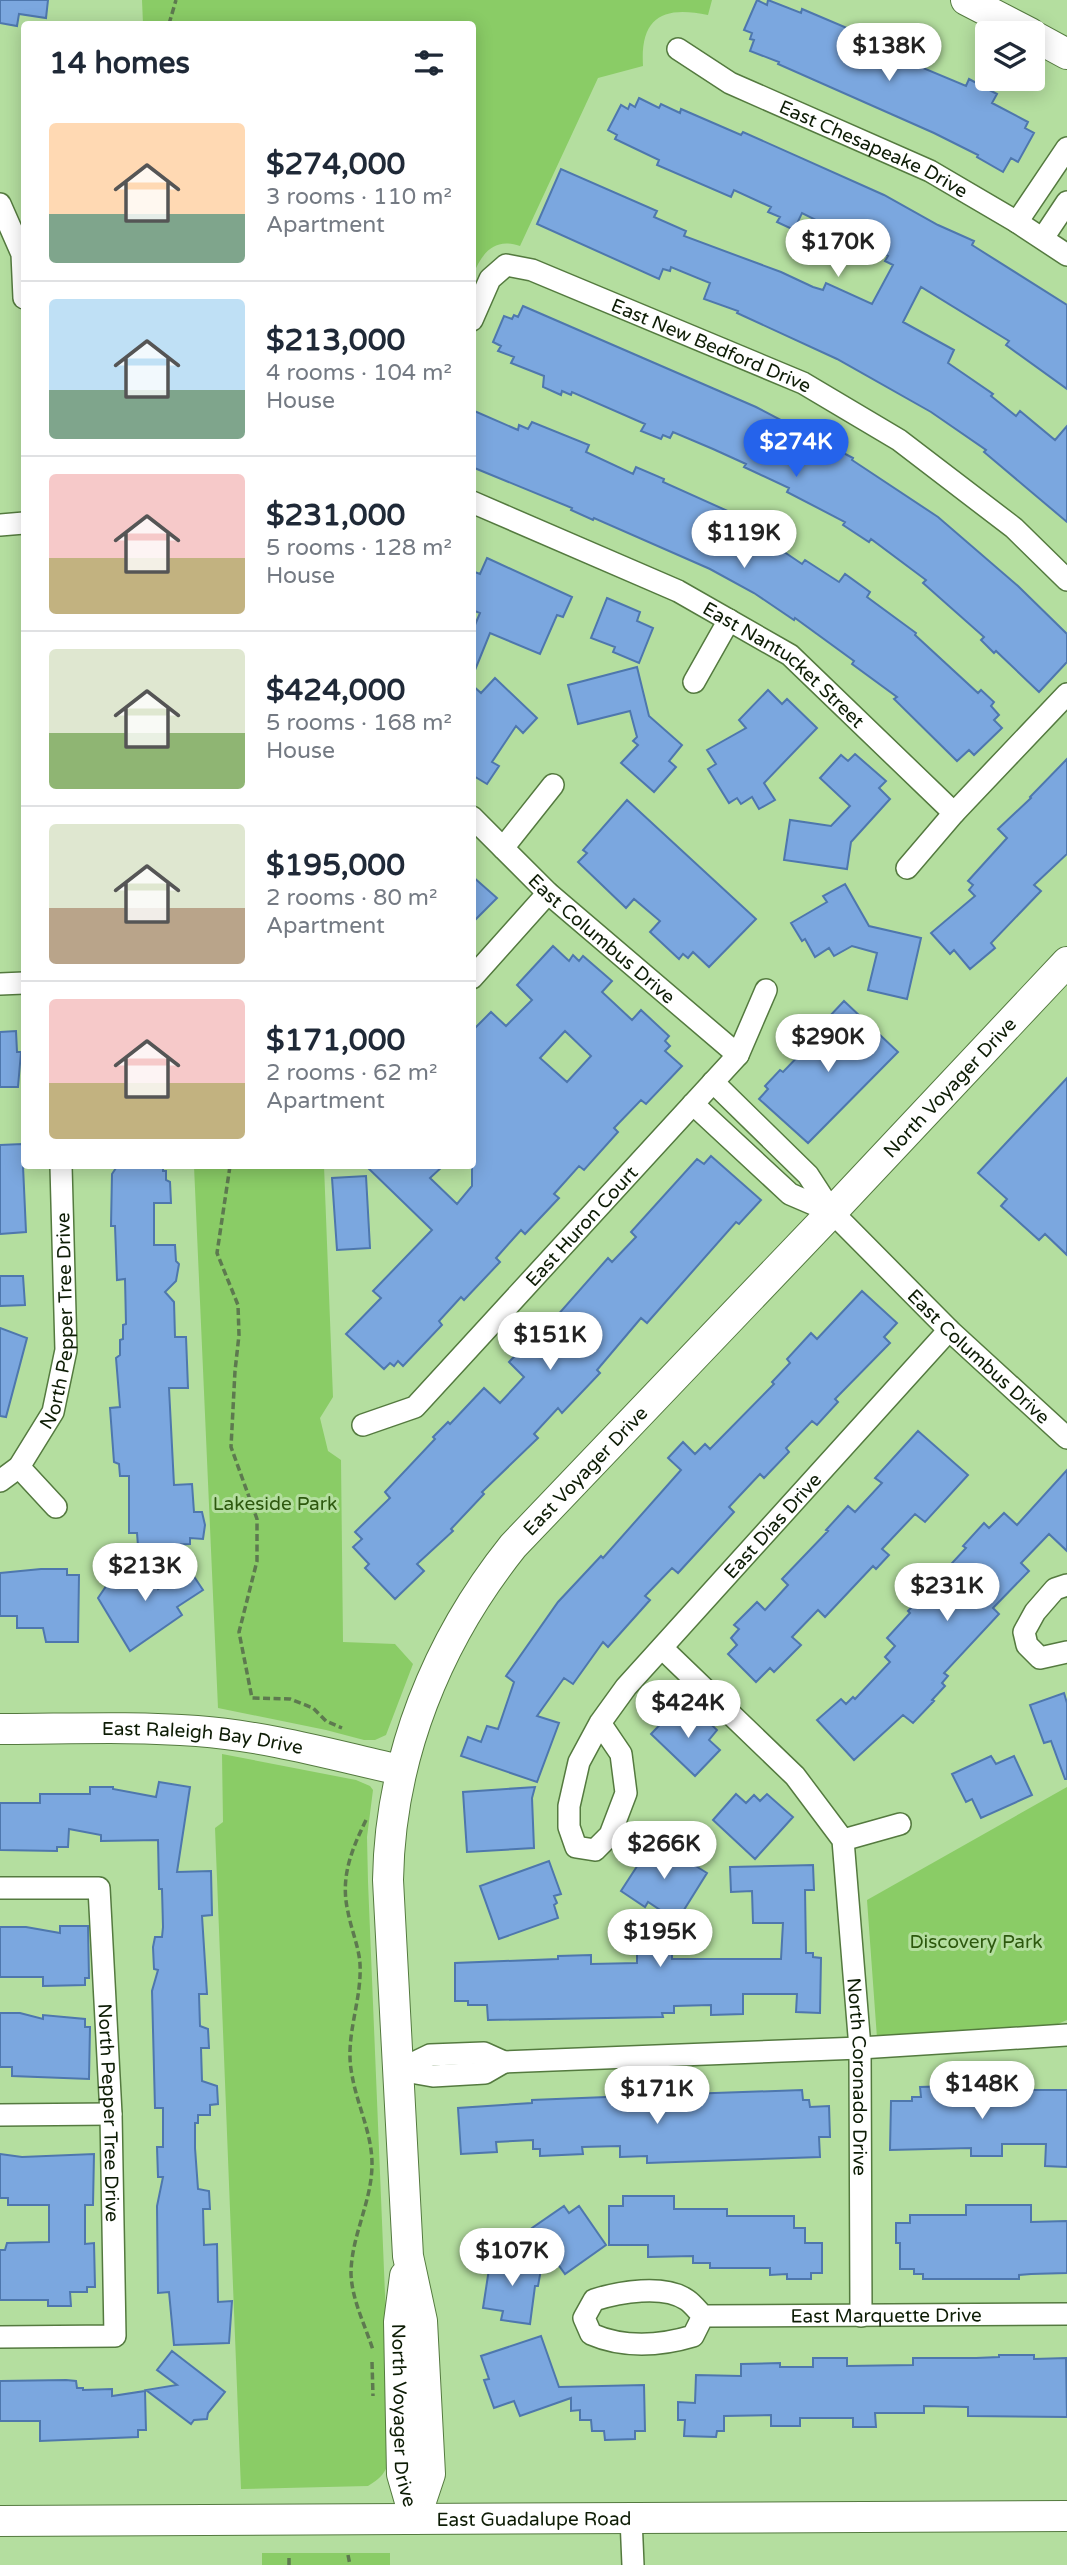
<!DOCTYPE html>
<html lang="en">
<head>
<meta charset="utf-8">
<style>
	body { margin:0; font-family:"Varela Round",sans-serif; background:#f2f2f3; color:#1f2937; height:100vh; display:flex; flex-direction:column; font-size:26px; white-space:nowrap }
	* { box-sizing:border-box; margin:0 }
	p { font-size:23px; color:#747a83 }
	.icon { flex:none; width:38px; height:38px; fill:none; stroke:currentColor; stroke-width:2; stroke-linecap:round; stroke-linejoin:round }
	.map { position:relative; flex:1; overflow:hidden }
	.details { position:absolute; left:21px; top:21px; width:455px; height:1148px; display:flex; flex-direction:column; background:#fff; border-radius:7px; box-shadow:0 4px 18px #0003 }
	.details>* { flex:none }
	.fabs { position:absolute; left:975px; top:21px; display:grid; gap:14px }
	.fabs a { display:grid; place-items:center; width:70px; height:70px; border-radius:7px; background:#fff; box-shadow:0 4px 18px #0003; font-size:35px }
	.price { position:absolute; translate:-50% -60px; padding:0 16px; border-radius:24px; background:#fff; color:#222; font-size:23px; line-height:46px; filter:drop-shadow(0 2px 4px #0008) }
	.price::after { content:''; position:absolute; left:50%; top:42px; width:21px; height:16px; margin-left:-10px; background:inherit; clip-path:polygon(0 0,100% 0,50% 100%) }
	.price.selected { background:#2563eb; color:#fff }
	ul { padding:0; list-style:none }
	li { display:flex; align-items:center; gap:21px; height:175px; padding:0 28px }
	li+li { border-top:2px solid #e0e1e3 }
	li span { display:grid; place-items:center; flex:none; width:196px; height:140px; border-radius:7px; color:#555 }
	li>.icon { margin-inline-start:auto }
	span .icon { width:84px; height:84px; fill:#fffc; stroke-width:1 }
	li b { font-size:30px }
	h2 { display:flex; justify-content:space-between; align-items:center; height:84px; padding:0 28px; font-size:30px }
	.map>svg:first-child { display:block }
</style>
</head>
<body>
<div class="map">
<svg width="1067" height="2565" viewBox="0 0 1067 2565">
	<rect width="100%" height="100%" fill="#b4de9f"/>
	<path fill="#8acc66" d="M142 0H712L708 15C664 6 640 16 643 66L598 78 520 246C494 237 482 253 473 275L472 24H143Z
		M194 1166H324L333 1397 320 1418 328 1451 341 1460 343 1642 395 1644 413 1664 386 1735 375 1740H364L326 1730 218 1708Z
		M222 1754 356 1780 370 1786 373 1790 367 1837 368 1882 391 2440C388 2464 390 2473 368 2486L241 2489 215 1828 223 1822Z
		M1067 1787V2020L1053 2026 877 2038 867 1900Z
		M262 2553H390V2565H262Z"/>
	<path fill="#7ba7df" stroke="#4e77ad" stroke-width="2" fill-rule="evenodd" d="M0 0H48L46 18 19 14 17 26 0 23Z
		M757 0 767 5 768 0 801 13 802 9 847 28 844 35 966 86 969 79 997 94 992 103 1028 122 1025 128 1034 133 1018 162 1011 158 1003 172 977 157 978 155 934 133 778 64 779 62 750 51 754 40 750 39 752 33 744 30Z
		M639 98 659 108 661 104 680 113 681 109 741 135 743 132 884 195 938 225 974 241 972 245 1067 305V389L1006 345 1009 341 921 287 903 322 954 350 948 363 993 394 991 396 1016 416 1020 411 1055 440 1067 426V522L984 452 986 450 931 412 837 359 737 313 738 311 704 299 710 283 671 267 670 271 663 269 659 279 537 224 561 169 657 211 654 217 686 231 684 236 781 272 813 287 823 290 826 283 872 304 893 265 885 261 888 256 802 213 794 230 777 222 780 217 768 212 771 207 734 190 731 197 657 165 659 160 615 139 617 135 608 130 621 105 628 109 630 104 635 107Z
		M523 306 756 407 853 458 852 460 938 517 1018 586 1067 634V662L1039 692 996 651 994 653 981 640 984 637 923 583 926 580 871 539 869 542 843 525 845 522 787 492 789 488 744 467 746 464 713 449 673 432 670 438 663 435 661 439 641 431 645 424 572 392 571 395 562 391 561 395 543 387 544 376 511 363 514 357 498 351 501 346 493 342 504 316 512 319 514 315 518 317Z
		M472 410 518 430 519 425 528 429 532 422 589 445 586 452 633 474 636 467 664 479 663 482 741 517 753 522 754 519 771 528 765 539 802 564 805 560 839 582 845 574 870 592 867 597 916 633 915 635 978 693 981 690 994 702 991 706 999 715 994 720 1002 728 974 755 969 750 957 761 894 699 897 697 852 664 854 661 795 618 794 620 754 593 710 569 594 518 593 520 571 510 572 508 472 467Z
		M487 558 572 597 563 617 557 615 540 654 490 633 473 675 472 632 480 613 472 610V571L480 574Z
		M607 598 640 612 637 621 653 628 639 663 613 652 615 647 591 638Z
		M637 667 649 716 682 745 669 761 676 767 654 792 621 763 638 745 633 741 637 737 630 711 578 724 568 685Z
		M495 678 537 718 523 733 516 726 492 762 499 766 487 784 472 775V685L481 693Z
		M768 690 782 704 787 699 817 728 764 783 775 800 759 809 752 797 741 804 737 798 729 803 708 769 716 764 707 750 746 728 739 720Z
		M855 754 886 781 879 788 890 799 851 842 847 869 784 860 790 820 831 826 850 806 820 778 841 755 848 761Z
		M1067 759V854L1034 885 1041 891 991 943 995 948 970 969 954 950 950 954 931 933 975 896 969 890 973 885 968 881 1007 838 998 829 1031 798 1030 797Z
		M627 800 756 919 709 967 693 952 688 958 683 954 679 959 650 932 660 921 634 899 626 908 578 862 587 853 583 850Z
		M472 876 497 898 472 923Z
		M845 884 869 926 921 938 907 999 868 990 877 953 852 946 834 956 829 948 815 957 805 939 802 941 791 923 827 902 823 896Z
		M553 946 569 961 573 955 579 961 583 956 612 981 602 992 632 1020 641 1010 669 1036 665 1041 670 1046 665 1051 682 1066 646 1104 641 1100 614 1128 618 1132 584 1170 579 1166 554 1194 559 1198 525 1234 521 1230 496 1258 500 1262 464 1300 461 1297 439 1321 442 1325 403 1366 398 1361 394 1366 390 1363 384 1369 346 1334 381 1298 373 1291 432 1230 366 1166H443L430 1178 457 1204 472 1186V1031L491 1012 506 1026 532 1000 517 985ZM565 1031 591 1056 567 1082 540 1058Z
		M844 1001 898 1052 808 1143 759 1099 768 1089 765 1086 780 1070 783 1072 808 1046 811 1048 835 1024 828 1018Z
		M16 1031 17 1052H21L18 1087H0V1032Z
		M1067 1078V1255L1045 1234 1039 1240 1001 1206 1007 1199 978 1173Z
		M22 1144 26 1232 0 1234V1145Z
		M711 1156 761 1200 739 1224 736 1222 647 1323 641 1318 597 1370 600 1373 562 1413 558 1408 534 1434 538 1438 482 1492 484 1494 451 1529 453 1531 417 1564 424 1571 395 1599 365 1568 369 1564 353 1547 362 1539 355 1532 390 1498 385 1492 435 1439 433 1437 448 1422 450 1424 484 1388 500 1403 524 1377 509 1362 546 1323 549 1325 608 1258 612 1262 636 1237 631 1232 697 1159 704 1164Z
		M116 1168H163V1171H166V1180L170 1182 171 1203H154V1245H175L176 1261 179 1264 176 1281 165 1292 174 1302 175 1337H186L188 1388H169L174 1485 192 1484 194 1512H202L205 1525 203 1539 190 1538V1544L138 1546 137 1533H129V1476H120L119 1464 114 1462 110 1408 120 1407 116 1358 120 1355V1340L123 1339V1325L126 1324 125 1279 117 1280 115 1226H111L112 1174Z
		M366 1176 370 1248 337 1250 332 1178Z
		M0 1276H23L25 1305 0 1306Z
		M862 1291 897 1323 884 1337 890 1343 835 1399 838 1402 817 1425 812 1421 786 1448 789 1452 764 1478 760 1474 729 1507 734 1512 678 1573 672 1568 645 1596 650 1600 608 1647 603 1642 573 1684 564 1678 537 1716 559 1723 537 1782 461 1756 468 1737 481 1742 487 1726 498 1729 514 1682 506 1676 558 1602 601 1556 603 1558 681 1470 668 1458 683 1442 695 1454 705 1444 710 1449 774 1384 772 1382 790 1363 787 1359 811 1333 817 1339Z
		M0 1328 27 1338 6 1417 0 1416Z
		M918 1431 968 1475 925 1522 915 1514 882 1549 889 1555 876 1569 873 1566 825 1617 818 1610 792 1637 801 1645 774 1672 770 1668 756 1682 728 1654 737 1645 731 1638 739 1629 734 1625 757 1602 765 1610 788 1585 782 1579 828 1531 826 1530 848 1506 855 1512 882 1483 875 1478Z
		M1067 1470V1551L1049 1534 1021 1563 1029 1571 993 1608 999 1614 944 1673 948 1676 942 1683 945 1686 932 1700 934 1701 913 1723 903 1715 854 1760 817 1720 841 1699 846 1704 853 1697 855 1699 890 1662 885 1657 895 1646 887 1638 910 1613 908 1611 966 1548 963 1546 984 1523 989 1528 1004 1513 1017 1525Z
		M145 1568 158 1589 189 1569 203 1590 177 1607 182 1615 130 1651 98 1598 113 1576 123 1570Z
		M41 1569H67V1575H79L78 1642H46L43 1628H17V1616H0V1573Z
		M1064 1693 1067 1703V1779H1065L1051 1741 1044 1743 1030 1705Z
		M697 1711 717 1730 709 1740 720 1750 695 1776 651 1734 671 1713 676 1719 682 1713 689 1720Z
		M991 1756 996 1764 1014 1756 1032 1795 981 1818 972 1799 966 1802 952 1774Z
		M159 1782 190 1787 177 1872 211 1871 212 1915 202 1916 207 1994H199L200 2026 208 2029 209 2048H201L202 2081 217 2086 218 2104 210 2105V2115H198V2123H195V2148L198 2189 209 2191 210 2209H203L204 2245 217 2244 218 2302 232 2301 229 2343 174 2345 169 2292 158 2293 157 2206 163 2177H158L157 2147H163V2108H155L152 1991 158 1970 154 1969 153 1947 155 1937H162L163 1927 162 1889H159L158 1840 101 1841V1835L69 1829 68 1847H57V1851L0 1850V1803H40V1794H90V1787H113V1789L156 1797Z
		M535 1787 532 1798 534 1848 467 1852 463 1792Z
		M736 1794 746 1803 754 1795 760 1801 767 1794 793 1817 755 1859 713 1820Z
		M654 1840 707 1873 677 1921 648 1902 645 1907 621 1891Z
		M549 1861 561 1894 554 1896 557 1903 554 1905 558 1918 499 1939 480 1886Z
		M813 1865 814 1890H805L806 1953H813V1957L821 1958 820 2013 796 2012 797 1994H743V2014L711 2015V2005L674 2006V2013H662L663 2017 488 2020 487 2005H468V2001H455V1963L558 1959V1956L591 1955V1964L637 1963V1953L672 1952V1959H781L783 1923H753L752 1891 731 1892 730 1867Z
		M60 1926H88L89 1978H85V1985L43 1986V1977H0V1927H26L60 1933Z
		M0 2013H20L43 2019V2015L85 2019V2027H90L89 2079 12 2076V2067H0Z
		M953 2086V2088H1000V2090H1067V2167L1045 2166 1046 2144H1002V2156H971V2148L890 2150 891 2101H912V2097H921L920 2087Z
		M802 2090 803 2100H809L810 2107 829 2106 830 2137H819L820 2157 647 2163V2156L620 2157V2146L582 2147 583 2154 540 2156V2149H533V2140L496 2142 497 2152 461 2154 458 2108 532 2103V2100L632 2096H641V2100L687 2099V2094Z
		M0 2154 22 2157 94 2154 93 2205H85V2244L94 2243 95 2287H87V2292H70L71 2306H48V2300H0V2250H5L7 2243 49 2242V2205H8V2198H0Z
		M623 2196H674V2209H727V2216H794V2228H805V2243H822V2273H811V2279H787V2274L770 2275V2268H710V2263H693V2256L648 2257V2245H609V2206H623Z
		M966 2205H1031V2222L1067 2221V2273L1031 2274 1019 2275V2279H923V2274H914V2269H900V2243H896V2223H910V2215H966Z
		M564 2206 569 2213 579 2206 606 2245 565 2274 532 2228Z
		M491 2256 542 2264 538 2286H535L530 2324 501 2320 503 2311 483 2308Z
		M541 2336 559 2387 644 2385 645 2431H635V2439L605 2440 604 2431H592L591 2420H580V2410L571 2411V2398L520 2416 514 2401 494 2408 484 2380 489 2379 481 2356Z
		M172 2351 225 2392 208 2413 207 2419 194 2420 191 2424 146 2390 177 2385 157 2370Z
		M999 2355H1034V2359L1066 2358 1067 2417 968 2416V2407L924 2406V2413H875L876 2427H853V2418H800V2426H771V2415L724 2416V2431H717L716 2437 684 2436 685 2420H678V2402L695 2403 696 2375 741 2376V2364L780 2363V2367H813V2358H847V2366L913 2365V2358H976L999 2357Z
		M66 2380 76 2381 77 2388H83V2390L112 2389V2396L145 2391 146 2430H138V2437L40 2441V2421H0V2381Z"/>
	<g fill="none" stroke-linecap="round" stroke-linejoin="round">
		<defs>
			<g id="street">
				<path id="s1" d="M678 49 730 83 930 171 1017 222 1067 255"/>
				<path d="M0 204 22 254 24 298"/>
				<path d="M1017 222 1067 148"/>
				<path d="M1043 238 1067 202"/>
				<path id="s2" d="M472 320 490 279 506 265 532 270 803 383 899 440 1014 528 1067 580"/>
				<path id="s3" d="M472 502 678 591 790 655 954 813"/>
				<path d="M0 525 24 523"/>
				<path d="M694 682 729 620"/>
				<path id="s4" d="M472 817 548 893 738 1055"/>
				<path d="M503 848 553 785"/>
				<path d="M907 868 954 813 1067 694"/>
				<path d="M472 978 548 893"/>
				<path d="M0 984 24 983"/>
				<path id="s5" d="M713 1082 808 1175 832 1212 949 1330 1067 1438"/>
				<path d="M693 1104 790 1194 832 1212"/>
				<path id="s6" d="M363 1425 415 1407 738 1055 766 990"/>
				<path d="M19 1467 56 1507"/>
				<path id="s7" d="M0 1481 19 1467 53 1412 66 1350 61 1166"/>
				<path d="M1067 1585 1055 1589 1035 1612 1024 1632 1027 1645 1040 1658 1067 1652"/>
				<path id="s8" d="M662 1648 795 1776 843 1840 860 2048 861 2316"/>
				<path id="s9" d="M600 1723 621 1754 626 1793 610 1835 595 1850 576 1847 569 1827V1806L579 1762 600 1723 626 1687 949 1330"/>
				<path d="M843 1840 900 1824"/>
				<path id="s10" d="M0 1888H99L111 2114 115 2336 0 2337"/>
				<path d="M399 2070 430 2055 484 2053 504 2062 860 2048 1067 2035"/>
				<path d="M399 2070 433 2076 485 2073 504 2062"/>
				<path d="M0 2115 111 2114"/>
				<path id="s11" d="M703 2316 693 2336C660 2346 623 2348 591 2334L584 2318 594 2300C619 2292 664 2284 687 2300 693 2304 698 2311 703 2316L1067 2314"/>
				<path d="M631 2518 633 2565"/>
			</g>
			<g id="secondary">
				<path d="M966 0 1030 33"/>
				<path d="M1032 35 1067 54"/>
				<path id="s12" d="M0 1729C65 1729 132 1726 197 1731 266 1736 333 1755 400 1770"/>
				<path id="s13" d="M405 2276 399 2322 402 2474 415 2519"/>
				<path id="s14" d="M415 2519 430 2474 422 2321 408 2256 388 1880C390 1757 437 1641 513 1546L832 1212 1067 962"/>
				<path id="s15" d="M0 2521 1067 2516"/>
			</g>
		</defs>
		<use href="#street" stroke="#547a3f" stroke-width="24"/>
		<use href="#secondary" stroke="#547a3f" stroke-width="32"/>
		<path stroke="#5d794f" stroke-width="3.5" stroke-dasharray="7 3.5" stroke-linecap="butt" d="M169 24 176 0
			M230 1166 217 1253 238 1305 239 1335 235 1371 231 1447 257 1519V1561L239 1632 252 1698 290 1699 313 1708 326 1721 342 1728
			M366 1820C351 1851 340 1878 348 1912 351 1929 359 1947 360 1964 362 2002 344 2037 352 2075 357 2105 372 2133 372 2164 372 2202 351 2236 351 2274 352 2300 365 2325 373 2350
			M372 2362 373 2396
			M348 2555 350 2565
			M289 2565V2555"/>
		<use href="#street" stroke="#fff" stroke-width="21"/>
		<use href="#secondary" stroke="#fff" stroke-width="30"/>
	</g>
	<g text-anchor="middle" stroke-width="6" stroke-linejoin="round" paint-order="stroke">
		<g font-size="19" fill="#0d1c05" stroke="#b4de9f">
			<text dy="7" stroke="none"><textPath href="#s1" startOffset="220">East Chesapeake Drive</textPath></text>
			<text dy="7" stroke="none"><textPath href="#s2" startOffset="287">East New Bedford Drive</textPath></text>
			<text dy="7" stroke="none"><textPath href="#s3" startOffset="354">East Nantucket Street</textPath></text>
			<text dy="7" stroke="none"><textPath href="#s4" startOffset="178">East Columbus Drive</textPath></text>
			<text dy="7" stroke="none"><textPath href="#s14" startOffset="1640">North Voyager Drive</textPath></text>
			<text dy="7" stroke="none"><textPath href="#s6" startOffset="301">East Huron Court</textPath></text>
			<text dy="7" stroke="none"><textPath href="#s7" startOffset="180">North Pepper Tree Drive</textPath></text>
			<text dy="7" stroke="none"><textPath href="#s5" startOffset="383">East Columbus Drive</textPath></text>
			<text dy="7" stroke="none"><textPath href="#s14" startOffset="1111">East Voyager Drive</textPath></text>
			<text dy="7" stroke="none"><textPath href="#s9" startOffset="556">East Dias Drive</textPath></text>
			<text dy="7" stroke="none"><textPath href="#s12" startOffset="203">East Raleigh Bay Drive</textPath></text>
			<text dy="7" stroke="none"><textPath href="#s8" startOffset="502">North Coronado Drive</textPath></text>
			<text dy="7" stroke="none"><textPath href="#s10" startOffset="324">North Pepper Tree Drive</textPath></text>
			<text dy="7" stroke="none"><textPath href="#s11" startOffset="466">East Marquette Drive</textPath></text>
			<text dy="7" stroke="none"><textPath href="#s13" startOffset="140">North Voyager Drive</textPath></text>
			<text dy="7" stroke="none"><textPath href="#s15" startOffset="534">East Guadalupe Road</textPath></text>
		</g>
		<g font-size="19" fill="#2d580e" stroke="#b4de9f">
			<text x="275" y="1510">Lakeside Park</text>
			<text x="976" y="1948">Discovery Park</text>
		</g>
	</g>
</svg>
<div class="fabs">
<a><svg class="icon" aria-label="layers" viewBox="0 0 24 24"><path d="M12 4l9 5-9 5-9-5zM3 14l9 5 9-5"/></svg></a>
</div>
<b class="price" style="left:889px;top:83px">$138K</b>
<b class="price" style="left:838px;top:279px">$170K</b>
<b class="price selected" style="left:796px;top:479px">$274K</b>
<b class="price" style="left:744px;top:570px">$119K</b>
<b class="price" style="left:828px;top:1074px">$290K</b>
<b class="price" style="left:550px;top:1372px">$151K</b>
<b class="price" style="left:145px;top:1603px">$213K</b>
<b class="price" style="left:947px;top:1623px">$231K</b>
<b class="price" style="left:688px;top:1740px">$424K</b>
<b class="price" style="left:664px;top:1881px">$266K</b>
<b class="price" style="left:660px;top:1969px">$195K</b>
<b class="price" style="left:982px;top:2121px">$148K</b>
<b class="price" style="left:657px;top:2126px">$171K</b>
<b class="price" style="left:512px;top:2288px">$107K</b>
<section class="details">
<h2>14 homes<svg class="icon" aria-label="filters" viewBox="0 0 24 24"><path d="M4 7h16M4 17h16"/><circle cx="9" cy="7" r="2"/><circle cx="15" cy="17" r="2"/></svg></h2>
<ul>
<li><span style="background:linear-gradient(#ffd9b3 65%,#7fa58c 0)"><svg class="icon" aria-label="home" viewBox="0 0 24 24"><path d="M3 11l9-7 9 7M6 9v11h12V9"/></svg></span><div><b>$274,000</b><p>3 rooms · 110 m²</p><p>Apartment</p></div></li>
<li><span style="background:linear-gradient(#bfe0f5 65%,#7fa58c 0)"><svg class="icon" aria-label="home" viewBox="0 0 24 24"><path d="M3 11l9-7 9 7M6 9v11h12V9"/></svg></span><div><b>$213,000</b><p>4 rooms · 104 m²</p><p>House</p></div></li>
<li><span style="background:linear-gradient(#f6c9c9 60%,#c2b280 0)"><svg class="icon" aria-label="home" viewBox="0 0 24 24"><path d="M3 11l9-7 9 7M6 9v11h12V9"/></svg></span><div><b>$231,000</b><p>5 rooms · 128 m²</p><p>House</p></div></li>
<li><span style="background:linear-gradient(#dfe7d0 60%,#8fb573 0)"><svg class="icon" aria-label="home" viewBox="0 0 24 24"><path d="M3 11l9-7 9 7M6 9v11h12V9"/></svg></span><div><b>$424,000</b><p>5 rooms · 168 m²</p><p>House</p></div></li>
<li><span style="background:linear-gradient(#dfe7d0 60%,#b9a48a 0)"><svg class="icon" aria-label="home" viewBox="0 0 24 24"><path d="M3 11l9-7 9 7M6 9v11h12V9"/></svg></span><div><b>$195,000</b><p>2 rooms · 80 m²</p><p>Apartment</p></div></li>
<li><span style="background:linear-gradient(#f6c9c9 60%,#c2b280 0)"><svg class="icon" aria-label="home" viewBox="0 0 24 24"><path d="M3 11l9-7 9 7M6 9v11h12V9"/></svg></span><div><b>$171,000</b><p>2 rooms · 62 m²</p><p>Apartment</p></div></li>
</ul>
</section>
</div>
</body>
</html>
